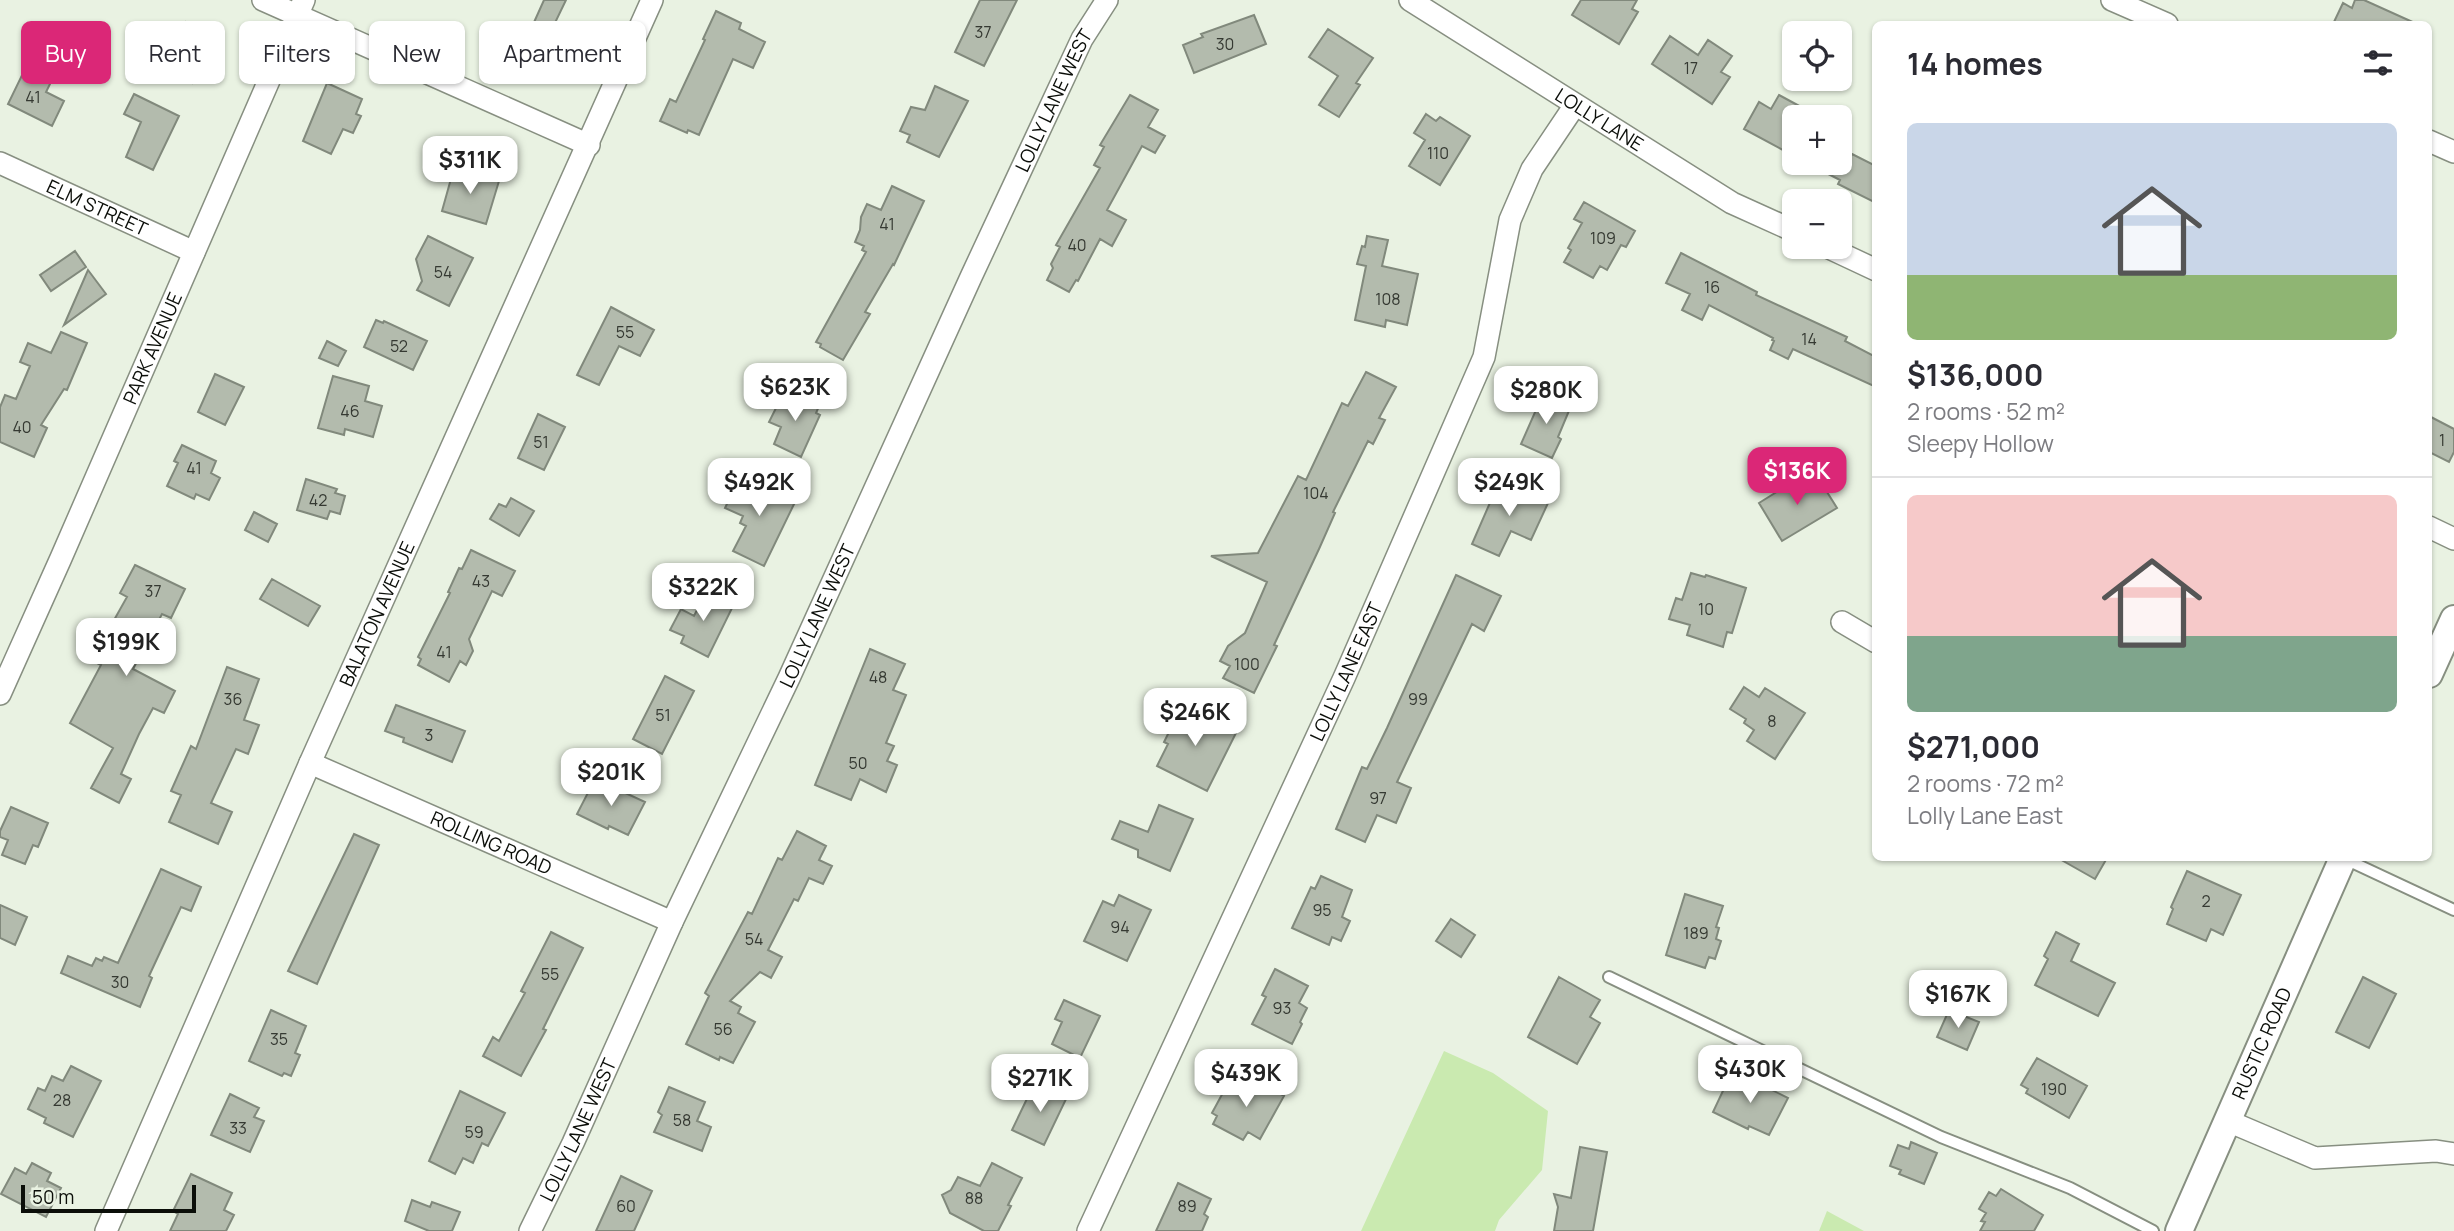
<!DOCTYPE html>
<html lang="en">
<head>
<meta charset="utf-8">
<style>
	body { margin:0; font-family:Manrope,sans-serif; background:#f7f7f7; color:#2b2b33; height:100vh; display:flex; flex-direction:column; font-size:26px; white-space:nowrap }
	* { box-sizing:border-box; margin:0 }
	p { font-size:23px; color:#7c7c81 }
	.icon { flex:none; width:38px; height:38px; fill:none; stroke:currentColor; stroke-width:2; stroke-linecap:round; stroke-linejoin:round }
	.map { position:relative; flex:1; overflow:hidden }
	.sheet { position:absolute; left:1872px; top:21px; width:560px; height:840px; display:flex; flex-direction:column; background:#fff; border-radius:10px; box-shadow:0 2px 5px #0004 }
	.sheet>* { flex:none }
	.guide { position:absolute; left:21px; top:21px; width:665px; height:63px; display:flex; gap:14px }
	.buttons { position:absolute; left:1782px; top:21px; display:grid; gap:14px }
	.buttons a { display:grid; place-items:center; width:70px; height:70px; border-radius:10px; background:#fff; box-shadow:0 2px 5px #0004; font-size:35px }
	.scale { position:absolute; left:21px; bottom:18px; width:175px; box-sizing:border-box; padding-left:7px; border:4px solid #0b0e09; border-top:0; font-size:19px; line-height:24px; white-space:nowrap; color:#0b0e09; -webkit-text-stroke:5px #e9f2e2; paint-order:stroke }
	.price { position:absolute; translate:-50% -60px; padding:0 16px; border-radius:14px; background:#fff; color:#222; font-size:23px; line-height:46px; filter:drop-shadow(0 2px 4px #0008) }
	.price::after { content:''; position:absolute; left:50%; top:42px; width:21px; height:16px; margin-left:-10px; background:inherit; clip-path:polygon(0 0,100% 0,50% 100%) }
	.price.active { background:#db2777; color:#fff }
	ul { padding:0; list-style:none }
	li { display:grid; align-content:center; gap:14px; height:371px; padding:0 35px }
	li+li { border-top:2px solid #e1e1e2 }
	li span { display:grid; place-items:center; height:217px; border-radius:10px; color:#555 }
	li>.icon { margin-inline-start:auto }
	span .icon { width:126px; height:126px; fill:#fffc; stroke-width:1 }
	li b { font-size:30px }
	h2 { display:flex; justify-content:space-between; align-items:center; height:84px; padding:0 35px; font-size:30px }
	.tag { padding:0 24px; border-radius:10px; background:#fff; box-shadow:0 2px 5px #0004; font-size:24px; line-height:63px }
	.tag.active { background:#db2777; color:#fff }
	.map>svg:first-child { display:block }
</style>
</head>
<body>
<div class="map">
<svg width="2454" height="1231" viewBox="0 0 2454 1231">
	<rect width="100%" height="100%" fill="#e9f2e2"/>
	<path fill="#caeab0" d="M1444 1051 1493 1073 1548 1111 1542 1170 1499 1220 1495 1231H1361Z
		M1827 1211 1864 1231H1819Z"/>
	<path fill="#b3bbad" stroke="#81897c" stroke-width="2" d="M544 0H566L552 29 579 41 562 81 525 65 539 32 531 29Z
		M980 0H1017L984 66 955 52Z
		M1581 0H1637L1632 9 1638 12 1619 44 1572 15Z
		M2355 0H2364L2417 24H2333L2343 3 2352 8Z
		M716 11 741 23 739 29 765 42 753 68 733 59 699 135 688 130 687 133 660 121 670 99 676 102 705 40 703 39Z
		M1254 15 1266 44 1194 73 1183 45 1203 37 1201 34Z
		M186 22 218 33 210 57 202 55 192 83 162 72 174 39 179 41Z
		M1328 29 1373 58 1356 83 1360 85 1339 117 1319 105 1338 76 1309 57Z
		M1670 36 1698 55 1708 40 1732 56 1721 72 1730 77 1712 104 1652 64Z
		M25 69 51 82 46 92 64 101 52 126 8 104Z
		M327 83 362 99 356 114 361 116 353 133 343 129 331 154 303 141Z
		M935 86 968 101 939 157 907 142 910 135 900 131 911 107 925 110Z
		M134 94 179 116 153 170 126 157 141 122 124 114Z
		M1130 95 1158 110 1148 127 1165 136 1155 153 1142 146 1107 210 1126 220 1112 246 1100 239 1078 281 1076 280 1069 292 1047 280 1053 268 1051 264 1060 247 1056 245 1100 168 1094 165 1104 147 1100 145Z
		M1779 95 1803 108 1798 117H1794V156L1744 129 1759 102 1771 109Z
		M1426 114 1436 121 1440 117 1470 136 1440 185 1409 166 1425 140 1414 133Z
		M1852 154 1876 166V203L1838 184 1840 180 1807 163H1848Z
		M454 168 499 181 486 224 442 211Z
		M892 186 924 201 894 265 893 264 865 312 870 314 843 360 820 347 821 344 816 342 866 252 862 250 864 246 855 242 860 230 861 217 867 204 881 210Z
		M1584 202 1635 231 1626 247 1621 245 1607 270 1600 266 1593 278 1564 262 1571 250 1568 248 1582 223 1574 219Z
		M428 236 473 258 449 306 417 290 422 281 416 259Z
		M1367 236 1388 240 1382 266 1418 274 1407 325 1386 320 1385 327 1355 320 1366 266 1357 264 1362 246 1365 247Z
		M75 251 86 267 51 291 40 275Z
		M1681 253 1757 292 1756 295 1847 337 1845 341 1876 357V387L1793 349 1788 359 1770 350 1774 341 1772 340 1773 338 1709 305 1702 320 1682 310 1690 294 1666 283Z
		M88 270 106 294 64 325Z
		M611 307 654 330 640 356 619 346 599 385 577 375Z
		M376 320 383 323 384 321 427 341 413 370 364 347Z
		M61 332 87 343 67 390 64 389 41 425 47 428 34 457 0 442V407L5 395 16 399 30 366 20 362 28 343 51 353Z
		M327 341 346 351 338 366 319 358Z
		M1366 372 1396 387 1379 418 1385 420 1373 444 1368 441 1333 512 1335 513 1319 549 1274 645 1277 646 1254 693 1223 678 1230 666 1220 661 1228 646 1245 633 1267 582 1211 556 1258 553 1298 476 1306 480 1342 403 1348 406Z
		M215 374 244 387 225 425 198 412Z
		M333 376 369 386 365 401 382 406 373 437 345 429 344 435 318 428Z
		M794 392 820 404 816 413 820 415 801 457 774 444 781 427 769 422 781 398 790 402Z
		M1543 394 1571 406 1558 437 1561 439 1552 458 1521 444Z
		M538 414 565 427 544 470 518 458Z
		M2429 416 2454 429V452L2449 462 2429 452Z
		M182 445 216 461 211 473 220 478 209 500 196 494 194 499 167 486 178 463 174 461Z
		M1809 476 1816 487 1822 484 1837 508 1782 541 1759 503 1799 478 1801 481Z
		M751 478 796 500 764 566 733 551 746 526 740 523 743 516 725 508 738 481 747 486Z
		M306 479 337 489 335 493 345 496 340 514 330 511 327 519 297 510Z
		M1499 482 1548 503 1531 540 1511 531 1499 556 1472 544Z
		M511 498 534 511 519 536 490 519 499 504 506 507Z
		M254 512 277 524 268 542 245 530Z
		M471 550 515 571 502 596 492 591 469 639 473 651 466 665 460 661 449 682 418 665 421 659 418 657 450 593 448 592 459 568 462 569Z
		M135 565 185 589 171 618 162 614 133 669 175 691 164 713 153 708 139 734 121 774 131 779 119 803 91 788 113 748 70 723 101 665 93 661 108 628 109 629 127 597 120 593Z
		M1691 573 1705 577 1706 575 1746 588 1732 633 1727 632 1723 647 1687 635 1690 625 1669 619 1676 598 1682 600Z
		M1456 575 1501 596 1484 631 1472 624 1397 782 1411 788 1396 823 1377 815 1365 842 1336 829 1362 767 1367 769 1387 728Z
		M272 579 320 606 308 626 260 599Z
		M707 590 734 604 708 657 681 643 684 636 670 630 681 609 694 616Z
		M870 649 905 664 893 690 906 695 886 743 894 746 887 761 897 765 886 792 860 779 851 800 815 785Z
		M227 667 259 679 244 720 259 725 248 754 236 749 211 803 232 812 218 844 169 822 181 795 171 791 191 746 196 749Z
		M665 676 694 691 662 754 633 739Z
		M1744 687 1759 697 1765 688 1805 713 1775 759 1747 741 1754 730 1744 723 1746 719 1730 709Z
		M396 705 465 731 452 762 403 742 404 738 385 731Z
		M1182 706 1236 733 1207 791 1157 766 1168 744 1164 742Z
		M595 779 645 802 628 835 609 826 608 829 577 814Z
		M1159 805 1193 819 1170 871 1138 857V850L1112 839 1120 821 1148 832Z
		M11 807 48 823 38 847 33 845 25 864 2 855 8 840 0 837V831Z
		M797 831 826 846 819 860 832 866 823 884 809 878 798 901 794 899 768 950 782 957 771 978 760 972 730 1001 741 1007 738 1013 755 1022 733 1063 720 1057 719 1060 686 1044 709 996 705 993 748 912 752 914 778 858 782 860Z
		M354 834 379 845 317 984 288 971Z
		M2058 858H2107L2095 879Z
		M161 869 201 887 191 911 181 907 149 976 152 978 140 1007 61 973 68 956 92 966 96 958 102 961 104 957 118 963Z
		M2187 871 2241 895 2223 935 2211 929 2206 941 2167 924 2173 909 2171 907Z
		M1321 876 1352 890 1342 917 1350 921 1341 941 1332 937 1329 945 1292 928 1311 887 1315 889Z
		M1685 894 1723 906 1716 927 1719 928 1716 939 1721 941 1715 959 1709 957 1705 968 1666 955Z
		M1119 895 1151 910 1127 961 1084 941 1103 901 1114 906Z
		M0 905 27 917 15 945 0 938Z
		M1451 919 1475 935 1461 957 1436 941Z
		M551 932 583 948 543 1029 546 1030 521 1076 483 1056 493 1037 499 1041 525 993 521 991Z
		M2056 932 2079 944 2071 961 2115 983 2098 1016 2035 985 2048 959 2044 956Z
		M1275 969 1308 986 1299 1003 1307 1008 1300 1022 1302 1024 1292 1044 1252 1024 1266 997 1262 995Z
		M1559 977 1600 1000 1590 1017 1600 1023 1577 1064 1528 1037Z
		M2363 977 2396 994 2369 1048 2336 1032Z
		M1064 1000 1100 1016 1080 1058 1052 1044 1062 1022 1055 1019Z
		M271 1010 306 1026 295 1053 300 1055 291 1076 284 1073 282 1076 249 1061Z
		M1949 1010 1979 1022 1967 1050 1937 1037Z
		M2037 1058 2087 1086 2069 1118 2026 1093 2028 1089 2021 1085Z
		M71 1066 101 1081 73 1137 44 1123 46 1118 28 1109 38 1088 45 1091 52 1076 63 1081Z
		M1232 1076 1262 1093 1266 1086 1284 1096 1260 1139 1248 1132 1243 1140 1213 1124 1217 1116 1212 1113Z
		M1730 1076 1743 1083 1746 1077 1788 1098 1769 1135 1749 1126 1748 1129 1713 1112Z
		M1035 1082 1067 1097 1044 1145 1012 1130Z
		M669 1087 705 1102 697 1121 711 1127 702 1151 654 1132 662 1115 658 1112Z
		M460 1091 505 1113 488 1146 482 1143 473 1163 463 1158 455 1174 429 1161Z
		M230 1094 259 1108 254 1117 264 1121 250 1152 211 1135Z
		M1911 1142 1937 1153 1924 1184 1899 1174 1901 1170 1890 1166 1898 1145 1909 1149Z
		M1580 1147 1607 1152 1593 1231H1554L1558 1207 1554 1194 1571 1198Z
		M32 1163 51 1173 47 1181 61 1188 46 1217 1 1194 15 1168 26 1174Z
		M992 1163 1022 1178 1008 1205 1011 1206 998 1231H984L950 1213 942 1195 951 1190 958 1177 980 1186Z
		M191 1174 232 1193 224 1210 234 1215 226 1231H170L178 1214 173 1211Z
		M621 1176 652 1191 634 1231H596Z
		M1178 1183 1211 1199 1204 1214 1208 1217 1202 1231H1156Z
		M2001 1189 2043 1215 2034 1231H1980L1985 1222 1981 1221 1986 1213 1979 1209 1989 1192 1996 1196Z
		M412 1200 430 1207 432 1202 460 1212 452 1231H429L405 1221Z"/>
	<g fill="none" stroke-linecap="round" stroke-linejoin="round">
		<defs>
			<path id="service" d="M2343 858 2454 910
				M1609 977 1941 1137 2070 1188 2153 1231"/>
			<g id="minor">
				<path d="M263 0 589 145"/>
				<path id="s1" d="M1410 0 1732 203 1794 231"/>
				<path d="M2112 0 2167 24"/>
				<path d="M2429 141 2454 152"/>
				<path id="s2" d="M0 163 194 252"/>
				<path d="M1827 247 1876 270"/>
				<path d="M2429 527 2454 539"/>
				<path d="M1842 622 1876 642"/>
				<path id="s3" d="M0 694 61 558 304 0"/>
				<path id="s4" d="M310 763 672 922"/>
				<path d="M2228 1121 2315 1158 2436 1151 2454 1154"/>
				<path id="s5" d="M106 1231 310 763 652 0"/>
				<path id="s6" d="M530 1231 573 1143 672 922 789 678 971 277 1082 39 1107 0"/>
				<path id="s7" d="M1088 1231 1344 678 1484 357 1510 220 1532 169 1575 105"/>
			</g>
			<g id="tertiary">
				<path d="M2429 674 2454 619"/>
				<path id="s8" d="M2179 1231 2343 858"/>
			</g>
		</defs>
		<use href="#service" stroke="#878f81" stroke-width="14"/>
		<use href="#minor" stroke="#878f81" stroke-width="24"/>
		<use href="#tertiary" stroke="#878f81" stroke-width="30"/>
		<use href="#service" stroke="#fff" stroke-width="10"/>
		<use href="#minor" stroke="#fff" stroke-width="21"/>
		<use href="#tertiary" stroke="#fff" stroke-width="26"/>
	</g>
	<g text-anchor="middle" stroke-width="7" stroke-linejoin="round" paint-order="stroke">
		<g font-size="16" fill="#353932">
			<text x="983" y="38">37</text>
			<text x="1225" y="50">30</text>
			<text x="1691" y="74">17</text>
			<text x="33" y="103">41</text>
			<text x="1438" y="159">110</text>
			<text x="887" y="230">41</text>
			<text x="1603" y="244">109</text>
			<text x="1077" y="251">40</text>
			<text x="443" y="278">54</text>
			<text x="1712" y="293">16</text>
			<text x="1388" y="305">108</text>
			<text x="625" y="338">55</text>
			<text x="1809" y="345">14</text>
			<text x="399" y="352">52</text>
			<text x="350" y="417">46</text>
			<text x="22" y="433">40</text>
			<text x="2442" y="446">1</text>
			<text x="541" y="448">51</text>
			<text x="194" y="474">41</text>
			<text x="1316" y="499">104</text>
			<text x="318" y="506">42</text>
			<text x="481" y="587">43</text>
			<text x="153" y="597">37</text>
			<text x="1706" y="615">10</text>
			<text x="444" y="658">41</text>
			<text x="1247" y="670">100</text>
			<text x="878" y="683">48</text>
			<text x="233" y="705">36</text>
			<text x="1418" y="705">99</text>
			<text x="663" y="721">51</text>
			<text x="1772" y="727">8</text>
			<text x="429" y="741">3</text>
			<text x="858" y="769">50</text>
			<text x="1378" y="804">97</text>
			<text x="2206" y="907">2</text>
			<text x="1322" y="916">95</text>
			<text x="1120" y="933">94</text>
			<text x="1696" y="939">189</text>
			<text x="754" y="945">54</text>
			<text x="550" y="980">55</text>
			<text x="120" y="988">30</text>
			<text x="1282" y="1014">93</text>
			<text x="723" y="1035">56</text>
			<text x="279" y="1045">35</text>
			<text x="2054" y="1095">190</text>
			<text x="62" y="1106">28</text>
			<text x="682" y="1126">58</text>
			<text x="238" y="1134">33</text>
			<text x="474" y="1138">59</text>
			<text x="974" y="1204">88</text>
			<text x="626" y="1212">60</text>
			<text x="1187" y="1212">89</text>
		</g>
		<g font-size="19" fill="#0b0e09" stroke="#e9f2e2">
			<text dy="7" stroke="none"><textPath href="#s6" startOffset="1246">LOLLY LANE WEST</textPath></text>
			<text dy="7" stroke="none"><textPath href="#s1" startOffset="224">LOLLY LANE</textPath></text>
			<text dy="7" stroke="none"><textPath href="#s2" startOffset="107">ELM STREET</textPath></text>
			<text dy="7" stroke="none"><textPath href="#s3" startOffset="378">PARK AVENUE</textPath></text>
			<text dy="7" stroke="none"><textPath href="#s5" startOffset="674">BALATON AVENUE</textPath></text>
			<text dy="7" stroke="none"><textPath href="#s6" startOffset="679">LOLLY LANE WEST</textPath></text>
			<text dy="7" stroke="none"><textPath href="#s7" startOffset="616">LOLLY LANE EAST</textPath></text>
			<text dy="7" stroke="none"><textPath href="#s4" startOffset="198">ROLLING ROAD</textPath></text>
			<text dy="7" stroke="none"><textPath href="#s8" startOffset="205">RUSTIC ROAD</textPath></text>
			<text dy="7" stroke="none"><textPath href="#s6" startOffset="112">LOLLY LANE WEST</textPath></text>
		</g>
	</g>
</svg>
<div class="buttons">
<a><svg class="icon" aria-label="locate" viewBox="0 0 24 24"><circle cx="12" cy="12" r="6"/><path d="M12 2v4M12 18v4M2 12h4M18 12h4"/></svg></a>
<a>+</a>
<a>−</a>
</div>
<div class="scale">50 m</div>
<b class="price" style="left:470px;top:196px">$311K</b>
<b class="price" style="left:795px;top:423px">$623K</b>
<b class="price" style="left:1546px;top:426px">$280K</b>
<b class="price active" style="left:1797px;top:507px">$136K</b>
<b class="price" style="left:759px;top:518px">$492K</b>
<b class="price" style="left:1509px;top:518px">$249K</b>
<b class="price" style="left:703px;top:623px">$322K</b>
<b class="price" style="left:126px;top:678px">$199K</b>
<b class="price" style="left:1195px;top:748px">$246K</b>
<b class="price" style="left:611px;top:808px">$201K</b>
<b class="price" style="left:1958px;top:1030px">$167K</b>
<b class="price" style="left:1750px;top:1105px">$430K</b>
<b class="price" style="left:1246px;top:1109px">$439K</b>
<b class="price" style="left:1040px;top:1114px">$271K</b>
<div class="guide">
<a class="tag active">Buy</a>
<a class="tag">Rent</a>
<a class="tag">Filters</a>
<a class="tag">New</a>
<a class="tag">Apartment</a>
</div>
<section class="sheet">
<h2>14 homes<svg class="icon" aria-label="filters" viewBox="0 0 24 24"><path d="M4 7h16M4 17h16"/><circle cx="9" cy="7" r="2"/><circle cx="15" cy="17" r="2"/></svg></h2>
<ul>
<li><span style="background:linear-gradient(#c9d6e8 70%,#8fb573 0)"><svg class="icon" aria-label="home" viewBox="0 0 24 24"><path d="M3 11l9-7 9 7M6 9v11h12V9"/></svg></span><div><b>$136,000</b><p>2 rooms · 52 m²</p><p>Sleepy Hollow</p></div></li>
<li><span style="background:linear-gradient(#f6c9c9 65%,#7fa58c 0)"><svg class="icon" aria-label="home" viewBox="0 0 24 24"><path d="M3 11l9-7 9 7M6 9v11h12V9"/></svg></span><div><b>$271,000</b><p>2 rooms · 72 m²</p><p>Lolly Lane East</p></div></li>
</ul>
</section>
</div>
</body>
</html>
